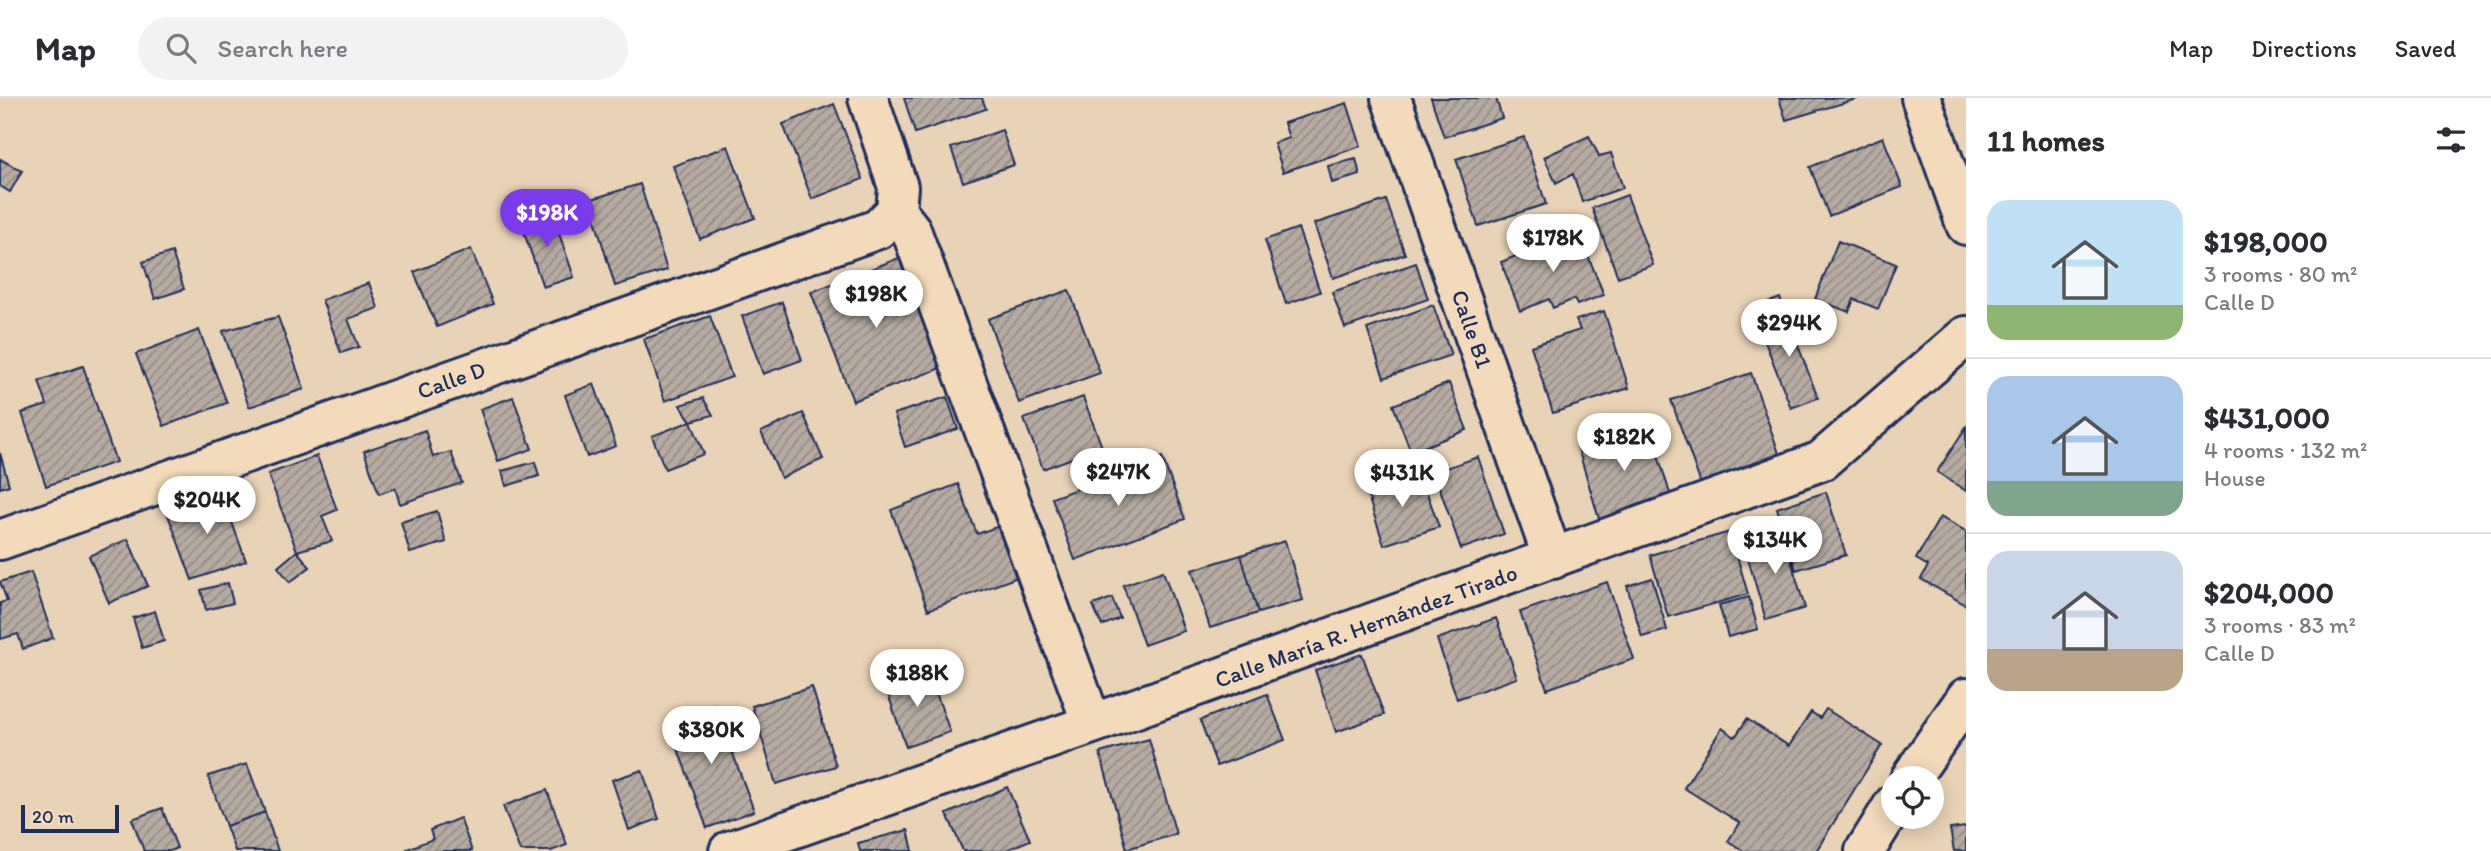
<!DOCTYPE html>
<html lang="en">
<head>
<meta charset="utf-8">
<style>
	body { margin:0; font-family:Itim,sans-serif; background:#f2f2f3; color:#2b2b33; height:100vh; display:flex; flex-direction:column; font-size:26px; white-space:nowrap }
	* { box-sizing:border-box; margin:0 }
	p { font-size:23px; color:#7c7c81 }
	.icon { flex:none; width:38px; height:38px; fill:none; stroke:currentColor; stroke-width:2; stroke-linecap:round; stroke-linejoin:round }
	.map { position:relative; flex:1; overflow:hidden }
	.details { display:flex; flex-direction:column; background:#fff; width:525px }
	.details>* { flex:none }
	.fabs { position:absolute; left:1881px; top:668px; display:grid; gap:14px }
	.fabs a { display:grid; place-items:center; width:63px; height:63px; border-radius:50%; background:#fff; box-shadow:0 4px 18px #0003; font-size:35px }
	.scale { position:absolute; left:21px; bottom:18px; width:98px; box-sizing:border-box; padding-left:7px; border:4px solid #1b2f5e; border-top:0; font-size:19px; line-height:24px; white-space:nowrap; color:#1b2f5e; -webkit-text-stroke:5px #f2daba; paint-order:stroke }
	.price { position:absolute; translate:-50% -60px; padding:0 16px; border-radius:24px; background:#fff; color:#222; font-size:23px; line-height:46px; filter:drop-shadow(0 2px 4px #0008) }
	.price::after { content:''; position:absolute; left:50%; top:42px; width:21px; height:16px; margin-left:-10px; background:inherit; clip-path:polygon(0 0,100% 0,50% 100%) }
	.price.current { background:#7c3aed; color:#fff }
	ul { padding:0; list-style:none }
	li { display:flex; align-items:center; gap:21px; height:175px; padding:0 21px }
	li+li { border-top:2px solid #e1e1e2 }
	li span { display:grid; place-items:center; flex:none; width:196px; height:140px; border-radius:21px; color:#555 }
	li>.icon { margin-inline-start:auto }
	span .icon { width:84px; height:84px; fill:#fffc; stroke-width:1 }
	li b { font-size:30px }
	h2 { display:flex; justify-content:space-between; align-items:center; height:84px; padding:0 21px; font-size:30px }
	header { display:flex; align-items:center; gap:42px; box-sizing:border-box; height:98px; padding:0 35px; background:#fff; border-bottom:2px solid #e1e1e2 }
	header strong { font-size:33px }
	nav { display:flex; gap:38px; margin-inline-start:auto; font-size:24px }
	.search { width:490px; height:63px; background:#f2f2f3; display:flex; align-items:center; gap:18px; box-sizing:border-box; padding:0 24px; border-radius:38px; color:#7c7c81; font-size:26px }
	main { display:flex; flex:1; min-height:0 }
	.map>svg:first-child { display:block }
</style>
</head>
<body>
<header>
<strong>Map</strong>
<div class="search"><svg class="icon" aria-label="search" viewBox="0 0 24 24"><circle cx="10" cy="10" r="6"/><path d="M15 15l6 6"/></svg>Search here</div>
<nav><a>Map</a><a>Directions</a><a>Saved</a></nav>
</header>
<main>
<div class="map">
<svg width="1966" height="753" viewBox="0 0 1966 753">
	<defs>
		<pattern id="building-hatch" width="6" height="6" patternUnits="userSpaceOnUse" patternTransform="scale(1.75)"><rect width="6" height="6" fill="#b6aba1"/><path d="M-1 1l2-2M0 6l6-6M5 7l2-2" fill="none" stroke="#938c86"/></pattern>
	</defs>
	<rect width="100%" height="100%" fill="#e9d3b6"/>
	<filter id="ink" filterUnits="userSpaceOnUse"><feTurbulence type="fractalNoise" baseFrequency=".0143" numOctaves="2"/><feDisplacementMap in="SourceGraphic" scale="14" xChannelSelector="R" yChannelSelector="G"/><feConvolveMatrix kernelMatrix="1 2 1 2 8 2 1 2 1" color-interpolation-filters="sRGB"/></filter>
	<g filter="url(#ink)">
		<path fill="url(#building-hatch)" stroke="#1b2f5e" stroke-width="2" d="M904 0H982L986 11 915 35Z
			M1431 0H1496L1502 20 1444 39Z
			M1779 0H1860L1786 22Z
			M1347 5 1361 48 1283 74 1274 45 1289 40 1284 25Z
			M834 6 863 81 812 101 783 26Z
			M1002 32 1014 67 963 84 951 50Z
			M1589 38 1599 58 1611 55 1623 90 1582 104 1573 76 1556 85 1544 59Z
			M1524 39 1546 106 1478 128 1456 61Z
			M1883 39 1902 89 1829 118 1810 69Z
			M728 48 755 120 700 141 673 68Z
			M0 61 22 73 10 94 0 88Z
			M1356 61 1360 77 1332 85 1328 68Z
			M640 86 667 172 615 188 589 102Z
			M1627 97 1653 167 1618 179 1592 110Z
			M1386 102 1405 156 1333 180 1314 126Z
			M551 112 574 179 543 189 520 123Z
			M1298 130 1320 194 1286 206 1265 142Z
			M1578 133 1604 197 1577 207 1574 201 1553 210 1549 201 1520 213 1501 164Z
			M1838 143 1896 166 1878 211 1854 201 1849 214 1815 201Z
			M471 151 493 206 437 229 414 174Z
			M172 154 184 191 155 201 143 164Z
			M899 160 941 270 853 303 811 194Z
			M1416 165 1428 201 1345 230 1332 194Z
			M369 185 378 210 348 221 359 249 341 255 322 202Z
			M1069 192 1100 275 1019 305 988 221Z
			M1780 200 1818 300 1791 310 1764 241 1779 235 1767 205Z
			M782 204 802 262 763 276 742 218Z
			M1433 207 1451 257 1384 280 1367 231Z
			M1604 213 1629 290 1553 315 1531 248 1580 232 1576 222Z
			M710 218 732 279 665 303 644 241Z
			M278 219 304 291 249 309 223 233Z
			M199 232 227 305 164 328 136 256Z
			M83 268 116 364 46 388 22 315 47 307 39 283Z
			M1751 275 1781 361 1702 389 1671 302Z
			M1449 285 1467 332 1411 354 1393 307Z
			M594 286 616 348 587 359 565 297Z
			M513 299 532 351 498 363 480 311Z
			M947 299 958 331 905 349 894 316Z
			M1083 299 1102 349 1043 371 1024 321Z
			M703 300 713 317 691 323 680 307Z
			M803 315 823 361 781 380 761 334Z
			M691 323 704 356 665 371 652 338Z
			M1648 325 1672 402 1600 424 1577 347Z
			M1966 329V393L1937 374Z
			M425 332 433 359 451 354 462 385 400 406 395 390 379 396 364 353Z
			M0 355 9 387 0 390Z
			M317 358 337 412 322 418 332 443 297 453 268 376Z
			M1162 359 1185 421 1075 462 1052 400Z
			M1478 359 1504 436 1461 451 1434 374Z
			M535 364 539 378 506 388 502 373Z
			M1420 375 1439 429 1384 447 1366 392Z
			M958 386 977 436 999 428 1018 479 928 512 891 412Z
			M221 394 246 463 192 482 167 414Z
			M1826 394 1846 457 1796 472 1777 410Z
			M437 413 446 444 410 455 401 424Z
			M1940 419 1966 433V507L1921 481 1928 468 1916 461Z
			M1730 434 1748 496 1668 519 1650 457Z
			M1783 435 1805 510 1766 522 1744 447Z
			M128 441 148 488 109 505 89 458Z
			M1285 443 1303 502 1258 515 1241 457Z
			M297 453 310 469 290 484 278 469Z
			M1241 457 1258 515 1210 530 1192 472Z
			M1163 473 1184 533 1144 547 1123 487Z
			M31 474 53 540 23 551 18 536 1 541 0 505 7 503 0 484Z
			M1652 480 1667 532 1642 539 1627 488Z
			M1607 484 1634 561 1547 591 1520 514Z
			M228 485 233 505 206 512 201 492Z
			M1749 499 1758 531 1728 539 1719 507Z
			M1112 500 1120 520 1102 528 1093 507Z
			M155 513 164 543 142 550 133 520Z
			M1496 520 1517 580 1457 601 1437 541Z
			M1362 556 1384 617 1336 634 1315 572Z
			M928 572 950 634 906 649 885 587Z
			M812 589 836 668 776 686 752 608Z
			M1267 596 1285 642 1217 668 1200 622Z
			M715 607 754 713 707 730 668 624Z
			M1826 611 1882 647 1816 753H1744L1728 743 1740 725 1684 690 1722 630 1735 639 1747 621 1789 648 1811 614 1820 620Z
			M1149 641 1176 736 1127 751 1100 655Z
			M247 666 265 714 226 728 208 678Z
			M642 672 659 721 629 732 612 682Z
			M1007 689 1030 742 1004 753H963L947 716Z
			M547 692 567 747 551 753H520L503 708Z
			M162 710 177 750 170 753H144L132 721Z
			M265 714 278 753H235L226 728Z
			M460 720 472 753H408L407 751 433 741 430 732Z
			M1966 729V753H1954L1950 731Z
			M908 732 913 753H860L858 745Z"/>
		<g fill="none" stroke-linecap="round" stroke-linejoin="round">
			<defs>
				<path id="minor" d="M868 0 898 89 896 113 911 132 1092 626
					M1391 0 1553 461
					M1921 0 1966 127
					M0 442 878 131 896 113
					M1910 681 1966 600
					M729 753 1092 626 1821 363 1966 238
					M1865 753 1894 706"/>
			</defs>
			<use href="#minor" stroke="#1b2f5e" stroke-width="44"/>
			<use href="#minor" stroke="#f2daba" stroke-width="38"/>
		</g>
	</g>
	<g text-anchor="middle" stroke-width="5" stroke-linejoin="round" paint-order="stroke">
		<g font-size="23" fill="#1b2f5e" stroke="#f2daba">
			<text transform="translate(1472 231) rotate(71)" y="8">Calle B1</text>
			<text transform="translate(451 282) rotate(-20)" y="8">Calle D</text>
			<text transform="translate(1366 528) rotate(-20)" y="8">Calle María R. Hernández Tirado</text>
		</g>
	</g>
</svg>
<div class="fabs">
<a><svg class="icon" aria-label="locate" viewBox="0 0 24 24"><circle cx="12" cy="12" r="6"/><path d="M12 2v4M12 18v4M2 12h4M18 12h4"/></svg></a>
</div>
<div class="scale">20 m</div>
<b class="price current" style="left:547px;top:151px">$198K</b>
<b class="price" style="left:1553px;top:176px">$178K</b>
<b class="price" style="left:876px;top:232px">$198K</b>
<b class="price" style="left:1789px;top:261px">$294K</b>
<b class="price" style="left:1624px;top:375px">$182K</b>
<b class="price" style="left:1118px;top:410px">$247K</b>
<b class="price" style="left:1402px;top:411px">$431K</b>
<b class="price" style="left:207px;top:438px">$204K</b>
<b class="price" style="left:1775px;top:478px">$134K</b>
<b class="price" style="left:917px;top:611px">$188K</b>
<b class="price" style="left:711px;top:668px">$380K</b>
</div>
<section class="details">
<h2>11 homes<svg class="icon" aria-label="filters" viewBox="0 0 24 24"><path d="M4 7h16M4 17h16"/><circle cx="9" cy="7" r="2"/><circle cx="15" cy="17" r="2"/></svg></h2>
<ul>
<li><span style="background:linear-gradient(#bfe0f5 75%,#8fb573 0)"><svg class="icon" aria-label="home" viewBox="0 0 24 24"><path d="M3 11l9-7 9 7M6 9v11h12V9"/></svg></span><div><b>$198,000</b><p>3 rooms · 80 m²</p><p>Calle D</p></div></li>
<li><span style="background:linear-gradient(#a9c7e8 75%,#7fa58c 0)"><svg class="icon" aria-label="home" viewBox="0 0 24 24"><path d="M3 11l9-7 9 7M6 9v11h12V9"/></svg></span><div><b>$431,000</b><p>4 rooms · 132 m²</p><p>House</p></div></li>
<li><span style="background:linear-gradient(#c9d6e8 70%,#b9a48a 0)"><svg class="icon" aria-label="home" viewBox="0 0 24 24"><path d="M3 11l9-7 9 7M6 9v11h12V9"/></svg></span><div><b>$204,000</b><p>3 rooms · 83 m²</p><p>Calle D</p></div></li>
</ul>
</section>
</main>
</body>
</html>
